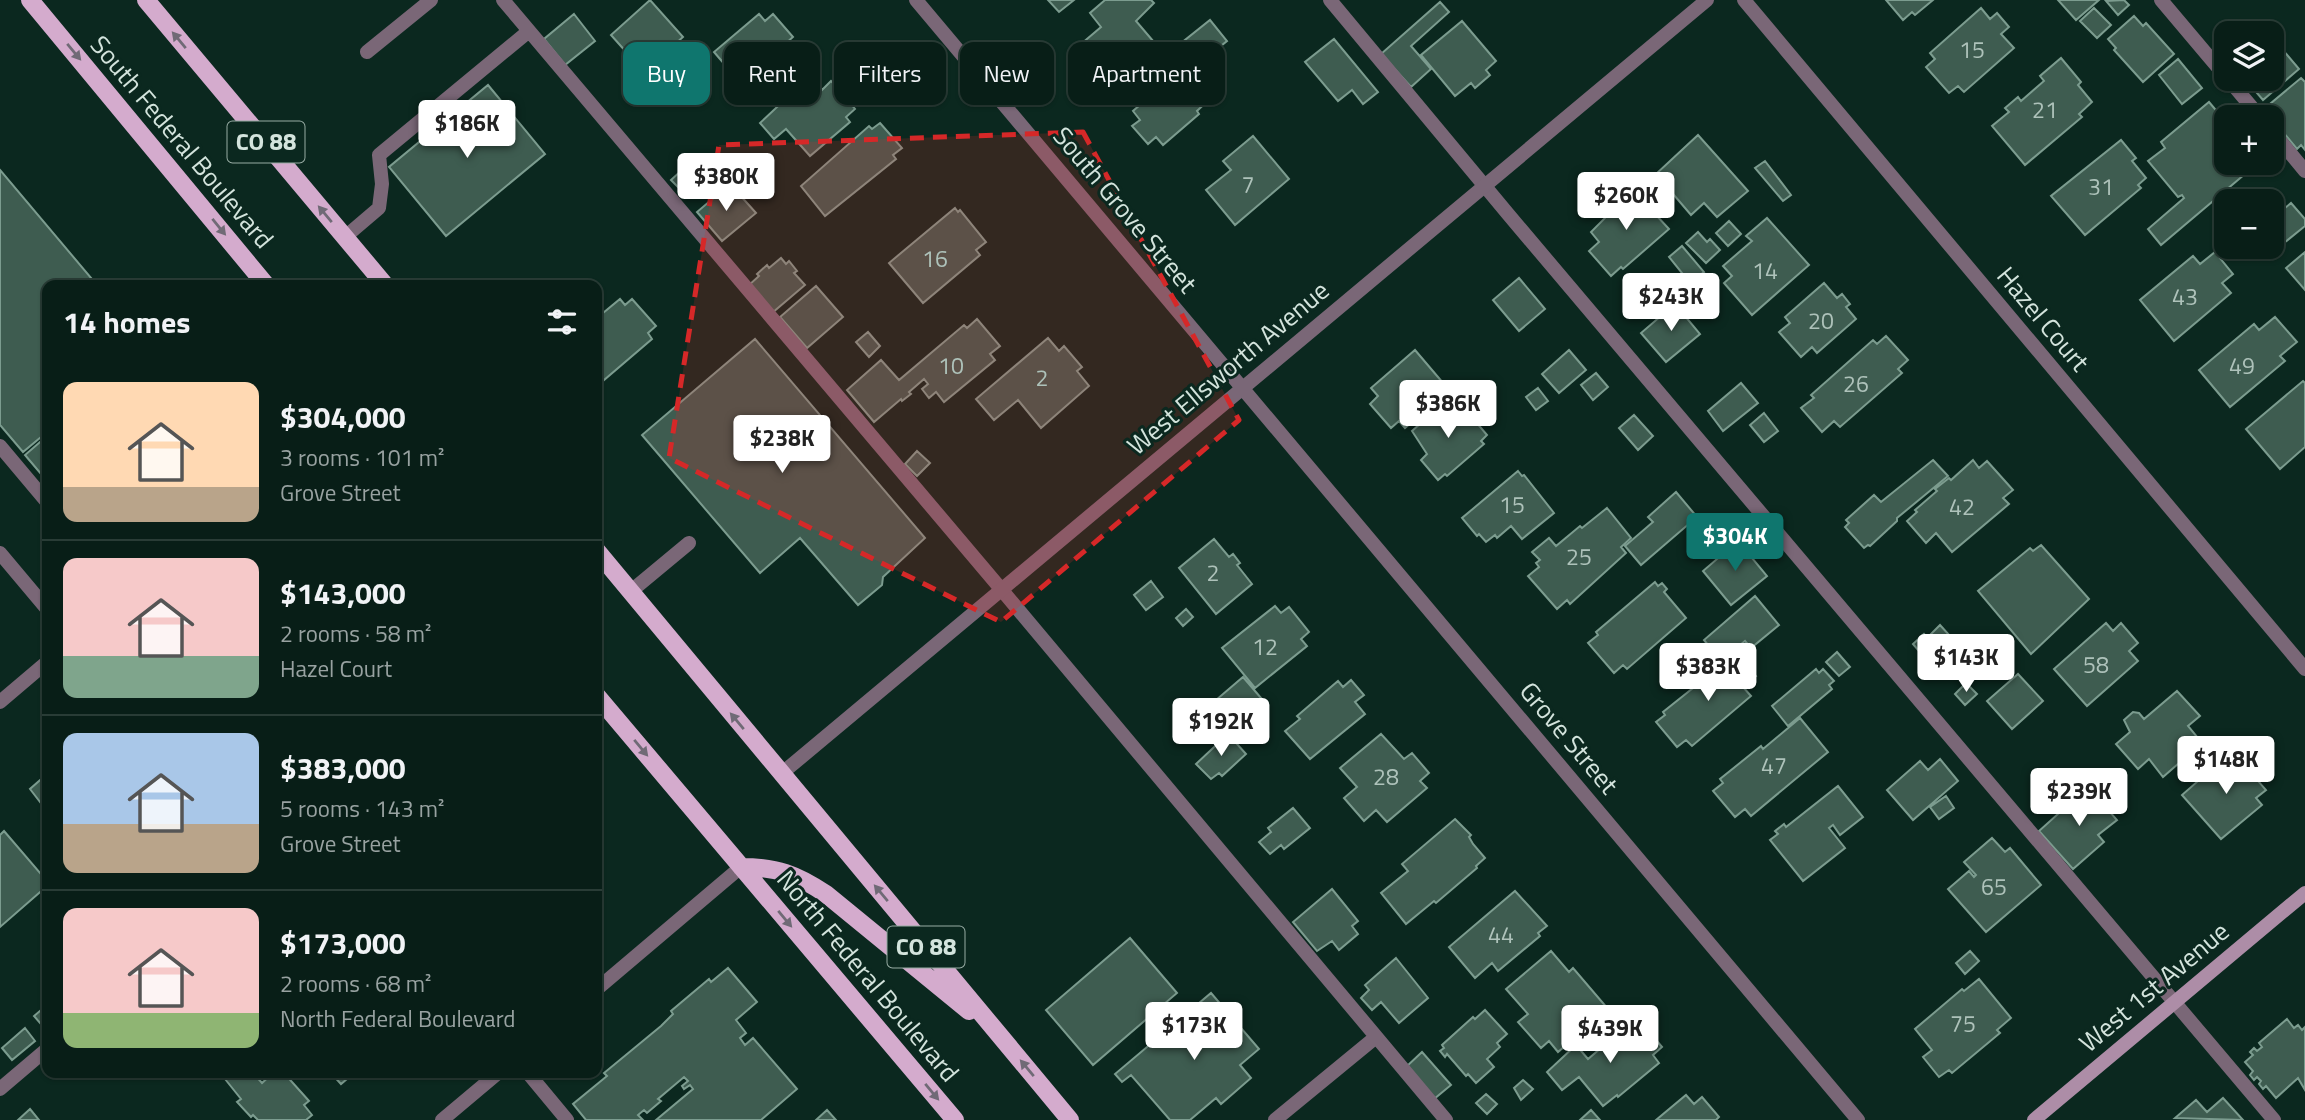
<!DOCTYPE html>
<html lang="en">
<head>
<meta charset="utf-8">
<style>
	body { margin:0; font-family:"Titillium Web",sans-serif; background:#112720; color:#f1f3f6; height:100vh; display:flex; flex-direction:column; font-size:26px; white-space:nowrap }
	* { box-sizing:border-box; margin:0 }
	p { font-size:23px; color:#98a2a1 }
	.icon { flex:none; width:38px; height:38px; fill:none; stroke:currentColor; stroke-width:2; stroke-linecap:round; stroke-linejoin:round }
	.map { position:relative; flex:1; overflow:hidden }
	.panel { position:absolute; left:42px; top:280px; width:560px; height:798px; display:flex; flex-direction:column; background:#081e17; border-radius:14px; box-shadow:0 2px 5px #0004,0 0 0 2px #293c36 }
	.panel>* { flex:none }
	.banner { position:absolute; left:623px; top:42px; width:665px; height:63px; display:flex; gap:14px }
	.tools { position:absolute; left:2214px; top:21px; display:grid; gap:14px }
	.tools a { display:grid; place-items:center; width:70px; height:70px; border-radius:14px; background:#081e17; box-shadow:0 2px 5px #0004,0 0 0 2px #293c36; font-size:35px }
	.price { position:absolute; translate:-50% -60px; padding:0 16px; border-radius:7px; background:#fff; color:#222; font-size:23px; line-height:46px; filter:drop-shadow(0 2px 4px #0008) }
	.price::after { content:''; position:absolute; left:50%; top:42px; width:21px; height:16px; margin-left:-10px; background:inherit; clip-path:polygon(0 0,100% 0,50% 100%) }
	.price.active { background:#0f766e; color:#fff }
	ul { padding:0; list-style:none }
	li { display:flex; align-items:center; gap:21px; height:175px; padding:0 21px }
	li+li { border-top:2px solid #293c36 }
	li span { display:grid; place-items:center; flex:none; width:196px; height:140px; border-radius:14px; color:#555 }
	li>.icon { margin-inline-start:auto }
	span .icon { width:84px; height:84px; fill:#fffc; stroke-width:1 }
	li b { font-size:30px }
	h2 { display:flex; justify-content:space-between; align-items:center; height:84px; padding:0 21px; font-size:30px }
	.chip { padding:0 24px; border-radius:14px; background:#081e17; box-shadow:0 2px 5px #0004,0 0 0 2px #293c36; font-size:24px; line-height:63px }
	.chip.active { background:#0f766e; color:#fff }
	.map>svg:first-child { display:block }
</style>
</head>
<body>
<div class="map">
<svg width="2305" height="1120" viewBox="0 0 2305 1120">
	<rect width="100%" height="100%" fill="#0b281f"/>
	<path fill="#3e5c50" stroke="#7c9c8f" stroke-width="2" d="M650 0 683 37 644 72 611 35Z
		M1048 0H1074L1059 12Z
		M1105 0H1151L1154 3 1136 21 1159 48 1118 84 1081 44 1101 27 1090 13Z
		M1886 0H1933L1915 15 1912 12 1903 20Z
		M2058 0H2099L2076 20Z
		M2124 0 2129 5 2118 15 2106 1Z
		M1440 2 1449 12 1411 46 1431 69 1411 87 1381 54Z
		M1981 8 1990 19 1997 13 2009 27 2001 34 2014 48 1964 92 1958 86 1949 93 1926 67 1935 59 1930 53Z
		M2094 8 2111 25 2097 38 2080 21Z
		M574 14 595 41 565 65 544 39Z
		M759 14 765 21 773 14 793 37 785 44 789 49 744 87 714 52Z
		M2134 16 2143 26 2146 23 2174 54 2143 82 2114 50 2116 48 2108 39Z
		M1210 20 1227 41 1197 65 1180 44Z
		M1462 21 1496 61 1486 70 1490 75 1475 88 1471 83 1455 96 1421 55Z
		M2272 37 2299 69 2263 100 2245 79H2272Z
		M1334 39 1378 92 1363 104 1352 90 1338 101 1305 62Z
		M678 49 697 71 666 98 647 75Z
		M2061 58 2081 82 2078 85 2092 102 2079 114 2082 117 2025 165 1992 126 2009 112 2005 108 2018 97 2021 101 2044 81 2040 76Z
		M2178 59 2202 88 2182 104 2159 75Z
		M1192 71 1215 94 1197 111 1199 114 1163 145 1156 137 1148 144 1132 126 1140 120 1133 111 1169 80 1179 90 1189 81 1185 77Z
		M2301 78 2305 82V150L2301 145 2297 149 2264 109Z
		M831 81 835 85 838 82 854 101 851 104 855 109 846 117 850 122 810 156 786 129 774 139 760 123 792 93 798 101 817 84 822 90Z
		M488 85 545 154 446 236 389 167Z
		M2209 102 2226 122V163H2258L2161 245 2148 229 2184 198 2182 195 2178 197 2148 161 2165 148 2161 142Z
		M880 123 902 148 893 155 896 159 825 216 801 186 869 126 872 129Z
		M1698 135 1748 191 1717 217 1704 203 1691 215 1656 174Z
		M1253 136 1289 179 1235 225 1206 190 1231 170 1223 161Z
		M2121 140 2136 158 2132 161 2146 178 2138 185 2141 188 2085 235 2051 196Z
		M1765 161 1791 195 1783 201 1755 168Z
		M0 170 97 285H47V432L23 452 0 425Z
		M681 171 691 181 681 190 671 180Z
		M730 184 756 213 722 241 697 212Z
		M1630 187 1669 229 1623 269 1621 267 1611 276 1589 251 1599 242 1591 232 1618 205 1614 200Z
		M2291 203 2305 219V226L2279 247 2272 238V219Z
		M955 208 958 212 960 210 986 242 976 250 980 255 923 303 889 263Z
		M1767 218 1809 265 1752 315 1724 283 1732 276 1723 266 1752 241 1746 236Z
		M1729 221 1741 234 1728 246 1716 233Z
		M1698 232 1707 242 1710 239 1720 250 1706 263 1686 243Z
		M1682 246 1704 272 1690 283 1669 257Z
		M2215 252 2233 274 2222 283 2231 293 2174 341 2140 300 2193 256 2200 264Z
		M2305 252V290L2286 268Z
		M781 258 786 264 789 261 797 271 794 273 805 285 772 313 749 285 759 276 757 274 767 265 769 268Z
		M1519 278 1545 309 1519 331 1493 300Z
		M1824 283 1837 298 1842 294 1850 304 1846 307 1856 319 1817 353 1812 347 1801 357 1779 332 1790 323 1785 317Z
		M816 286 843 317 807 348 780 317Z
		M620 299 625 305 632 299 656 326 648 333 652 339 597 386V318Z
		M1675 304 1700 334 1666 362 1641 333Z
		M2275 317 2297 342 2280 356 2285 361 2230 407 2199 370 2254 324 2259 330Z
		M977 319 1000 346 990 354 995 360 944 402 936 392 929 398 922 389 928 384 924 379 909 392 911 394 902 401 901 399 874 422 847 390 881 360 899 380 964 325 967 328Z
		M868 332 880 346 869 357 856 342Z
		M1886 336 1908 360 1898 369 1902 373 1840 427 1834 421 1822 432 1801 408 1814 398 1811 395 1873 340 1877 344Z
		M1048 338 1059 351 1064 346 1082 367 1077 371 1089 386 1041 428 1018 400 994 420 976 399Z
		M755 339 925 538 883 577 882 585 858 605 800 538 760 573 642 435Z
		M1415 350 1449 390 1405 428 1399 421 1391 428 1370 404 1378 396 1371 388Z
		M1569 350 1586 370 1559 393 1542 374Z
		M1596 373 1608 387 1593 400 1581 385Z
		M2303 381 2305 383V447L2280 469 2246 429Z
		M1741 383 1758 403 1723 431 1708 411Z
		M1538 388 1548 401 1536 410 1526 397Z
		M1445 402 1459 415 1465 409 1487 435 1481 441 1484 444 1447 476 1445 474 1438 480 1421 460 1427 454 1412 431Z
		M1764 413 1778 431 1764 442 1750 425Z
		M1634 415 1653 436 1638 450 1619 428Z
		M47 436V481L25 455Z
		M917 451 930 463 917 476 905 464Z
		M1933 460 1948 476 1897 518V521L1870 546 1868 545 1864 548 1845 527 1849 523 1846 520 1874 495 1881 502Z
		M1973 460 1979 468 1987 461 2013 490 2003 498 2009 504 1952 552 1936 533 1926 543 1907 521 1917 512 1915 510 1937 491 1935 489 1949 478 1951 480Z
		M1518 471 1522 476 1524 475 1554 513 1522 539 1511 526 1497 538 1495 535 1486 542 1479 534 1477 536 1462 518Z
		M1676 492 1697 517 1641 565 1625 546 1653 522 1648 517Z
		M1607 508 1631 538 1621 547 1626 553 1570 604 1567 600 1557 609 1528 576 1539 567 1536 563 1540 560 1532 552 1549 538 1556 546 1580 526 1582 528Z
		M1214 539 1229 557 1233 554 1240 563 1237 565 1252 584 1216 614 1179 568Z
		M1738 541 1767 576 1731 605 1703 571Z
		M2041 545 2089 599 2031 654 1978 591 2030 548 2033 551Z
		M1151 581 1163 597 1146 610 1134 595Z
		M1655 582 1658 586 1662 583 1667 589 1664 592 1686 618 1627 669 1623 665 1614 673 1588 643 1598 635 1596 632Z
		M1755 596 1779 625 1751 648 1745 641 1721 661 1704 640Z
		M1275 606 1281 613 1289 607 1309 632 1301 639 1307 646 1255 688 1222 648Z
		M1186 609 1193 617 1183 626 1176 618Z
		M2106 623 2113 631 2121 623 2138 643 2129 651 2138 661 2087 706 2054 669Z
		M1940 625 1950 636 1940 647 1929 636Z
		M1924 634 1931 641 1919 651 1913 644Z
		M1837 652 1850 667 1839 676 1826 662Z
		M1737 653 1756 676 1743 687 1751 696 1692 746 1686 740 1677 747 1656 722 1665 715 1663 712Z
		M1816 669 1819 673 1823 669 1834 681 1829 685 1832 689 1788 726 1772 706Z
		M2018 674 2043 701 2012 729 1987 701Z
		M1243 677 1261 698 1234 721 1216 700Z
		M1351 680 1364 695 1355 702 1365 714 1310 759 1285 731 1300 719 1297 716 1338 681 1343 687Z
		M1966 683 1977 694 1965 705 1955 694Z
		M2177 691 2200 716 2188 726 2202 743 2163 777 2149 759 2138 769 2116 744 2130 732 2124 720 2133 712 2139 713 2144 719Z
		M1800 718 1828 752 1751 816 1745 809 1735 817 1713 791 1723 783 1720 779 1761 746 1763 749Z
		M1228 734 1246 754 1222 776 1219 773 1211 779 1196 764Z
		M1381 734 1404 759 1412 753 1429 773 1420 781 1427 788 1387 822 1376 810 1364 821 1344 798 1357 787 1340 768Z
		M2238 758 2266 790 2256 798 2262 805 2221 839 2182 795 2222 760 2228 766Z
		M1940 759 1958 781 1913 820 1887 790 1920 761 1928 770Z
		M47 774V811L30 789Z
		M1838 786 1863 817 1840 835 1833 825 1829 828 1845 848 1803 881 1770 840 1778 834 1775 831 1784 824 1786 827Z
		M2088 787 2117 820 2098 835 2104 842 2073 869 2039 831Z
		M1946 796 1954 808 1939 819 1930 807Z
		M1293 808 1310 828 1284 849 1281 845 1270 854 1259 842 1271 832 1268 828Z
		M1455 819 1471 835 1469 837 1473 844 1485 858 1476 866 1477 868 1436 903 1434 901 1406 924 1381 893 1408 871 1402 864Z
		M4 831 47 881V886L0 927V835Z
		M1992 838 2005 852 2010 848 2041 885 1986 932 1948 889 1969 871 1974 877 1976 875 1964 862Z
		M1332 889 1358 921 1352 926 1358 934 1339 950 1332 941 1317 951 1293 922Z
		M1515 891 1547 926 1538 933 1540 936 1498 971 1492 963 1475 978 1449 947Z
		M1130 938 1177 993 1093 1065 1046 1010Z
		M1551 951 1569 972 1573 968 1608 1009 1558 1052 1549 1041 1541 1048 1518 1022 1528 1014 1506 989Z
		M1970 951 1979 961 1965 974 1956 963Z
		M1396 958 1428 998 1399 1023 1381 1002 1372 1010 1361 998 1369 990 1365 985Z
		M728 968 757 1002 736 1020 746 1033 740 1038 745 1045 753 1038 797 1089 761 1120H656L693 1089 690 1085 684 1089 682 1086 688 1081 684 1077 658 1099 661 1101 647 1113 644 1110 638 1115 643 1120H586L573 1104 607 1076 604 1073 661 1026 673 1014 671 1011 709 979 711 982Z
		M1979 979 2011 1018 1997 1030 2000 1033 1952 1073 1949 1070 1939 1077 1923 1057 1932 1050 1915 1029 1962 989 1964 991Z
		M1211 993 1259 1049 1240 1065 1251 1078 1221 1104 1216 1098 1190 1120H1170L1131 1075 1122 1082 1115 1074Z
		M47 1005V1031L34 1016Z
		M1485 1010 1507 1034 1497 1043 1500 1047 1487 1059 1494 1067 1476 1083 1468 1074 1466 1076 1447 1054 1445 1057 1440 1051 1444 1048 1442 1045 1473 1017 1475 1019Z
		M2287 1019 2294 1028 2298 1025 2302 1030 2305 1027V1090L2298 1078 2276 1098 2266 1086 2263 1089 2259 1084 2261 1081 2257 1077 2254 1080 2250 1075 2253 1071 2245 1062 2253 1055 2250 1052 2254 1048 2257 1051 2262 1047 2259 1043Z
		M1627 1026 1636 1036 1646 1028 1662 1047 1653 1055 1659 1063 1618 1097 1617 1095 1603 1106 1579 1077 1562 1090 1547 1072 1576 1045 1588 1059Z
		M25 1028 35 1041 12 1060 2 1048Z
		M1422 1052 1451 1085 1434 1099 1406 1067Z
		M232 1073H253L262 1083 273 1073H284L309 1101 304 1105 312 1115 306 1120H258L253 1115 251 1117 237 1102 241 1099 225 1079Z
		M331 1073H354L341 1084Z
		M1523 1080 1533 1089 1521 1100 1514 1088Z
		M1486 1094 1497 1104 1487 1114 1476 1103Z
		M1686 1095 1694 1104 1702 1097 1719 1117 1716 1120H1656Z
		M2223 1098 2243 1120 2175 1118 2196 1100 2207 1112Z
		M30 1109 39 1120H18Z
		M827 1110 836 1120H816Z
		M1591 1110 1600 1120H1580Z"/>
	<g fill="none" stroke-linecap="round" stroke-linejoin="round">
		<path stroke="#7a6777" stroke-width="14" d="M503 0 1001 589 1446 1120
			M1330 0 1508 214 2274 1120
			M2161 0 2226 77
			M367 52 431 0
			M2228 79 2260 117
			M2272 131 2305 171
			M345 237 379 208 382 184 379 155 529 31
			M0 446 47 502
			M0 553 47 609
			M630 592 689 543
			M528 1073 567 1120
			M0 1089 47 1049
			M1275 1120 1376 1037"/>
		<path stroke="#7a6777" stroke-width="14" d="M916 0 1858 1120
			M1744 0 2305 669
			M0 702 47 662
			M781 774 1707 0
			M597 989 741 867
			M442 1120 498 1073"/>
		<path stroke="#ad8da7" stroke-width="14" d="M2034 1120 2305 893"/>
		<path stroke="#d4abcd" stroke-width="18" d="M30 0 266 285
			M146 0 385 285
			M597 551 1070 1120
			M597 696 955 1120
			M741 867C777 867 796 874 826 894L969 1011"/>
	</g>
	<defs><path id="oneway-solid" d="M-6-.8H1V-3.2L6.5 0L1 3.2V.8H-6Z" transform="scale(1.75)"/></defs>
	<g fill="#706a76">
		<use href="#oneway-solid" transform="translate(179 40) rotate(-130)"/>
		<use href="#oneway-solid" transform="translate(74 52) rotate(50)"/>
		<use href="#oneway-solid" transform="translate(325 214) rotate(-130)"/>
		<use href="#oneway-solid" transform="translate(219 227) rotate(51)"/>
		<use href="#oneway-solid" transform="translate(737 721) rotate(-130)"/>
		<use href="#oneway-solid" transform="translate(641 748) rotate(50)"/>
		<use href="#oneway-solid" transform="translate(881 893) rotate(-130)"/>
		<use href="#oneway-solid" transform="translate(785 919) rotate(50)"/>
		<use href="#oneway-solid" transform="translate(1027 1068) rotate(-130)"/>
		<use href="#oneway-solid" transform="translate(932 1092) rotate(50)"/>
	</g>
	<path fill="#d62828" fill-opacity="0.2" stroke="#d62828" stroke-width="5" stroke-dasharray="14 9" stroke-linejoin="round" d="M1083 132 1239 420 1001 622 669 458 719 145Z"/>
	<g text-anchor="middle" stroke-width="6" stroke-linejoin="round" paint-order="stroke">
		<g font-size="23" fill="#aec2ba">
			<text x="1972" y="58">15</text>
			<text x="2045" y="118">21</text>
			<text x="1248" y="193">7</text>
			<text x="2101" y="195">31</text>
			<text x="935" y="267">16</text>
			<text x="1765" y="279">14</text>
			<text x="2185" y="305">43</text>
			<text x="1821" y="329">20</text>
			<text x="951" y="374">10</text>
			<text x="2242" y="374">49</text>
			<text x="1042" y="386">2</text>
			<text x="1856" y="392">26</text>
			<text x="1512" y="513">15</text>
			<text x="1962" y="515">42</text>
			<text x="1579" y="565">25</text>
			<text x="1213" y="581">2</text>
			<text x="1265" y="655">12</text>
			<text x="2096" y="673">58</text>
			<text x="1774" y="774">47</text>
			<text x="1386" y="785">28</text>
			<text x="1994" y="895">65</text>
			<text x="1501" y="943">44</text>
			<text x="1963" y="1032">75</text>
		</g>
		<g fill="#0b281f" stroke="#98aca4" stroke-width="2">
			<rect x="227.5" y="121.5" width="77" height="41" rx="5"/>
			<rect x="887.5" y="926.5" width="77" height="41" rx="5"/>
		</g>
		<g font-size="24" font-weight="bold" fill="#d4e4dd">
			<text x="266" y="150">CO 88</text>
			<text x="926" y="955">CO 88</text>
		</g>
		<g font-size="26" fill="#d4e4dd" stroke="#0b281f">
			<text transform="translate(182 142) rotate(50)" y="9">South Federal Boulevard</text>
			<text transform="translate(1125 210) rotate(50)" y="9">South Grove Street</text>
			<text transform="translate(2043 319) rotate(50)" y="9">Hazel Court</text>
			<text transform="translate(1228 368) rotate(-40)" y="9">West Ellsworth Avenue</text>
			<text transform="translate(1569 738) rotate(50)" y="9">Grove Street</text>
			<text transform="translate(868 976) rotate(50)" y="9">North Federal Boulevard</text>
			<text transform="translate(2154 987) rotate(-40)" y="9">West 1st Avenue</text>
		</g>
	</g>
</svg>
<div class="tools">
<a><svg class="icon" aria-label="layers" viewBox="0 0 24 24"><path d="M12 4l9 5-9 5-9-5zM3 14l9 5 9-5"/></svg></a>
<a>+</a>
<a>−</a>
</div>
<b class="price" style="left:467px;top:160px">$186K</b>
<b class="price" style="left:726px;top:213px">$380K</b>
<b class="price" style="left:1626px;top:232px">$260K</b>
<b class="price" style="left:1671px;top:333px">$243K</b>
<b class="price" style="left:1448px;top:440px">$386K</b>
<b class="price" style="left:782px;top:475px">$238K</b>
<b class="price active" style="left:1735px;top:573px">$304K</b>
<b class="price" style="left:1966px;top:694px">$143K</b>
<b class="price" style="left:1708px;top:703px">$383K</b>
<b class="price" style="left:1221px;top:758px">$192K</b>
<b class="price" style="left:2226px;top:796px">$148K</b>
<b class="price" style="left:2079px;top:828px">$239K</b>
<b class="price" style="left:1194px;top:1062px">$173K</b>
<b class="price" style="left:1610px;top:1065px">$439K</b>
<div class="banner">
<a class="chip active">Buy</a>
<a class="chip">Rent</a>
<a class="chip">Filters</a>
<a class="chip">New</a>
<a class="chip">Apartment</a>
</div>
<section class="panel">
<h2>14 homes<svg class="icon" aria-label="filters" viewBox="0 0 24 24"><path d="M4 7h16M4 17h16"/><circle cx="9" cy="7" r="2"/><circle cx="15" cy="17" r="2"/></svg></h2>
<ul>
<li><span style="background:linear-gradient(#ffd9b3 75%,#b9a48a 0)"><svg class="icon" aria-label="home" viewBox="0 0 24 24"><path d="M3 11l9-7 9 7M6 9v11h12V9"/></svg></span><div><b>$304,000</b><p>3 rooms · 101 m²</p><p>Grove Street</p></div></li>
<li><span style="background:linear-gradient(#f6c9c9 70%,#7fa58c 0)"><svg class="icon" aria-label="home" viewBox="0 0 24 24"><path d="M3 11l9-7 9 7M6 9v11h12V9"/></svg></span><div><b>$143,000</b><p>2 rooms · 58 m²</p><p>Hazel Court</p></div></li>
<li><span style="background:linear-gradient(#a9c7e8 65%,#b9a48a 0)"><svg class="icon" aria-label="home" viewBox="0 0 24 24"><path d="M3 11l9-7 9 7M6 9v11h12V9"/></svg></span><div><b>$383,000</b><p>5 rooms · 143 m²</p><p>Grove Street</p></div></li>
<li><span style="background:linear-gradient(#f6c9c9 75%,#8fb573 0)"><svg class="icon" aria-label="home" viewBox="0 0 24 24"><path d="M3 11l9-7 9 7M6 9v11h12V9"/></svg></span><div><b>$173,000</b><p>2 rooms · 68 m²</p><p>North Federal Boulevard</p></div></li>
</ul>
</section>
</div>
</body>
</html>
